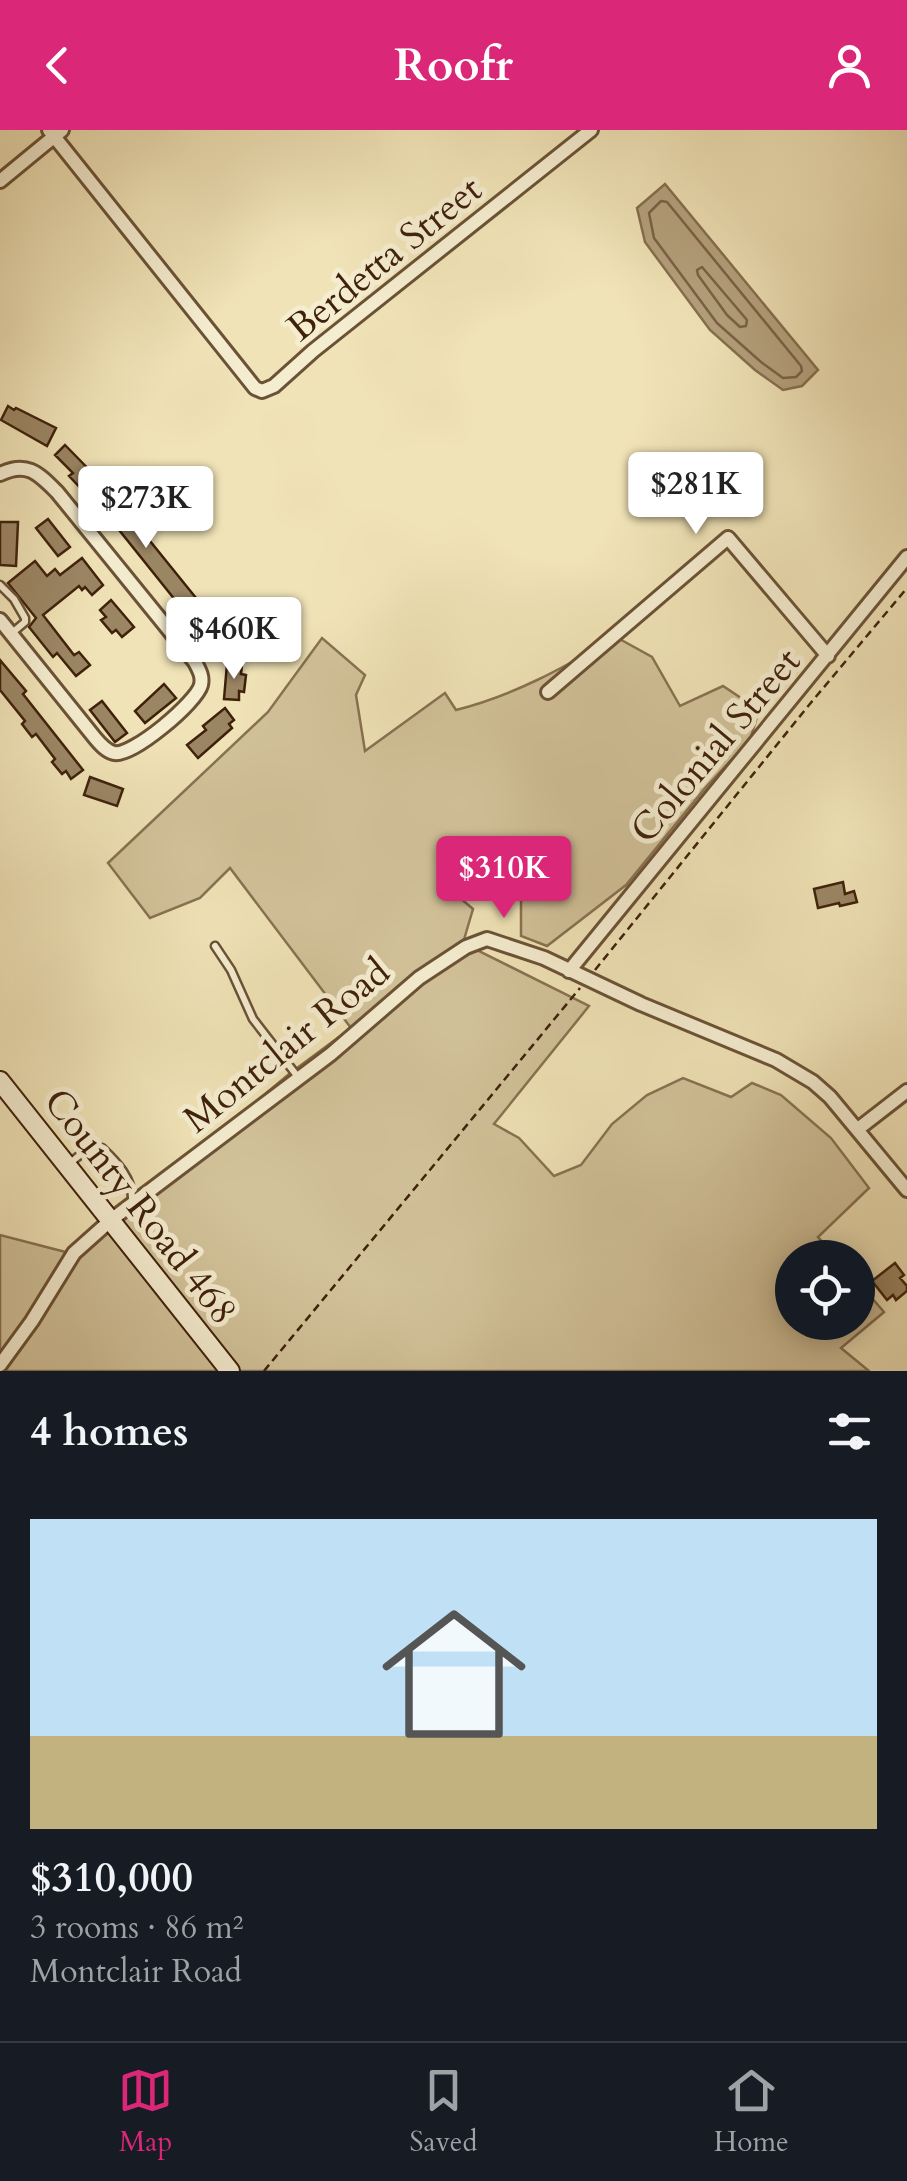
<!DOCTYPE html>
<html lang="en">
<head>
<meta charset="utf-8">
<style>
	body { margin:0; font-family:Cardo,serif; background:#242831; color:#f1f3f6; height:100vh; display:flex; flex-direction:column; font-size:38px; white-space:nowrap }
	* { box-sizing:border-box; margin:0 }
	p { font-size:32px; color:#9ea1a6 }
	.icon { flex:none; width:55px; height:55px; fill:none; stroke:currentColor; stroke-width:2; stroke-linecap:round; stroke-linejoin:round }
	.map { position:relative; height:1241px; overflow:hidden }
	.panel { display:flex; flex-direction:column; background:#171b24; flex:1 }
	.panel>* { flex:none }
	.fabs { position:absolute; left:775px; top:1110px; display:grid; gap:20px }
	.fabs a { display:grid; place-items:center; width:100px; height:100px; border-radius:50%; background:#171b24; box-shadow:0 5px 25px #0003; font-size:50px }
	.price { position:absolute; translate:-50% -85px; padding:0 22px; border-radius:10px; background:#fff; color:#222; font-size:32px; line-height:65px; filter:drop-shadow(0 2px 5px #0008) }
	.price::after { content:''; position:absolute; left:50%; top:60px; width:30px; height:22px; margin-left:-15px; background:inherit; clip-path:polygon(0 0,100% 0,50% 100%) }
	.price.selected { background:#db2777; color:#fff }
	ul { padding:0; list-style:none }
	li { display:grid; align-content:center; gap:20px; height:530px; padding:0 30px }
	li span { display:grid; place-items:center; height:310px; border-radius:0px; color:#555 }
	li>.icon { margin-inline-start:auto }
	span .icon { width:180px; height:180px; fill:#fffc; stroke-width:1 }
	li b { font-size:42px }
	h2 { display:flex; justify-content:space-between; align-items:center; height:120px; padding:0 30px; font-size:42px }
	header { display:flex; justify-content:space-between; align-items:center; height:130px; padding:0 30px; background:#db2777; color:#fff; font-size:45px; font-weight:800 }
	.menu { display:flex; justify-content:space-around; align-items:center; height:140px; border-top:2px solid #363941; background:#171b24; font-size:28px; color:#9ea1a6 }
	.menu a { display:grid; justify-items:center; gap:5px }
	.menu .selected { color:#db2777 }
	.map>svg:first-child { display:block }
</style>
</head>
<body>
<header><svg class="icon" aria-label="back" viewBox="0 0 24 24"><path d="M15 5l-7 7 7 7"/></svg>Roofr<svg class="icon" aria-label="person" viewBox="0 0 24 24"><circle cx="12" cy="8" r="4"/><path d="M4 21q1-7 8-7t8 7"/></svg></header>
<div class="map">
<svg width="907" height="1241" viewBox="0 0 907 1241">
	<rect width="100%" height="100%" fill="#f0e3b7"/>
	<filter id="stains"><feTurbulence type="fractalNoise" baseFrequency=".002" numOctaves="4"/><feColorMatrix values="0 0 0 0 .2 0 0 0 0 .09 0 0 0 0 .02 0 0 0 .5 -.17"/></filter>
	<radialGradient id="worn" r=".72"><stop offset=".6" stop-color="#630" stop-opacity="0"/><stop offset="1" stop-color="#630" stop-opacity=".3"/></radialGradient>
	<path fill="#d2c29a" stroke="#887252" stroke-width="2.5" d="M616 507 652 527 680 576 723 556 759 580 750 610 706 657 626 755 547 816 521 806V758L497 716 446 756 473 779 463 813 589 876 494 994 519 1008 554 1046 581 1035 612 994 647 965 683 948 731 967 752 953 781 965 831 1008 869 1058 818 1107 835 1127 792 1128V1192H858V1152L884 1182 841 1218 869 1241H237L117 1089 289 944 351 898 230 738 200 768 150 788 108 733 268 582 322 508 365 545 356 565 365 621 445 563 456 580C515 565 563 538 616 507Z
		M109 1096 223 1241H0V1105L81 1126Z"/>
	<path fill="#b4a17d" stroke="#856e4f" stroke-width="2.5" d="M665 54 818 240 802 256 783 260 755 240 710 200 645 112 637 78Z"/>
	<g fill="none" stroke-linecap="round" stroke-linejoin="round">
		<path stroke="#7a6144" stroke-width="2.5" d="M661 71 667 72 801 236 802 241 796 247 783 248 761 232 717 193 654 108 649 83Z
			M702 137 747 190 746 196 740 197 727 185 698 145 697 140Z"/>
	</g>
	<path fill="#9b8664" stroke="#3f210b" stroke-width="2.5" d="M8 276 14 280 16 278 56 298 47 316 1 290Z
		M65 315 108 359 234 515 220 526 91 365 89 367 69 346 73 343 55 325Z
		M48 389 70 417 58 426 36 398Z
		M0 392H18L16 436 0 435Z
		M82 428 103 455 92 465 85 457 82 460 79 456 43 485 74 525 79 522 90 535 76 546 57 523 53 527 29 497 36 488 8 453 35 431 47 446 55 439 60 445Z
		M111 470 134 497 122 507 116 500 112 503 101 490 106 487 100 480Z
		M0 530 26 561 23 564 83 640 71 649 66 641 62 644 52 632 55 629 36 604 32 607 22 594 25 591 0 560Z
		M227 534 242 535 241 544 246 545 244 562 239 561V570L224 569Z
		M164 554 176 568 145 593 135 581Z
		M102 571 127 603 115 612 90 580Z
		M225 578 234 590 229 594 232 598 198 628 187 615 206 600 203 596Z
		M90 647 123 659 117 676 84 665Z
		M843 752 845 764 854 761 857 772 840 776 839 773 818 778 814 759Z
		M895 1133 904 1145 900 1148 907 1156V1161L896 1170 893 1165 887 1170 872 1151Z"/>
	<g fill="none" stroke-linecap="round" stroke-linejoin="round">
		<defs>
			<path id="lane" d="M0 455 14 469 25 488V492L12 503
				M215 816 231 840 253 889 298 947
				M69 1034C80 1025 87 1017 102 1018 117 1032 133 1049 132 1070"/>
			<path id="street" d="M49 0 255 258 262 261 274 256 313 221 591 0
				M0 51 62 0
				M0 344C27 331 38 343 57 362L195 532C199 540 203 546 201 555 197 572 132 627 114 623 106 621 100 614 95 608L0 490
				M548 562 728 408 828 526
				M569 841 907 427
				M858 999 907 961
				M0 1235 32 1191 74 1123 111 1090 331 924 419 848 466 817 487 809 544 828 641 874 776 930 813 952 830 967 907 1060"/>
			<path id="secondary" d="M0 951 230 1241"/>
		</defs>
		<use href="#lane" stroke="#6b5236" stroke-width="11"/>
		<use href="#street" stroke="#6b5236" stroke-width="18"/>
		<use href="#secondary" stroke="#3f210b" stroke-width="22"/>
		<path stroke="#3f210b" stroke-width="2.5" stroke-dasharray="8 5" stroke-linecap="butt" d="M595 840 809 575 907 458
			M264 1241 580 858"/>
		<use href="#lane" stroke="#f5edd0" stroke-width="6"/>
		<use href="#street" stroke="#f5edd0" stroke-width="12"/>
		<use href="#secondary" stroke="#f5edd0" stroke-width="18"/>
	</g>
	<g text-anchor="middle" stroke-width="10" stroke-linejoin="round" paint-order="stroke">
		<g font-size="38" fill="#3f210b" stroke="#f5edd0">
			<text transform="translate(384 128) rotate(-39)" y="13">Berdetta Street</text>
			<text transform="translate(715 615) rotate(-50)" y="13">Colonial Street</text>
			<text transform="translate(286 915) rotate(-39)" y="13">Montclair Road</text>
			<text transform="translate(141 1076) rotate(52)" y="13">County Road 468</text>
		</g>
	</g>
	<rect width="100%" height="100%" filter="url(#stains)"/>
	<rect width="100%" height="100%" fill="url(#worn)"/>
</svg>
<div class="fabs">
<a><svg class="icon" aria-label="locate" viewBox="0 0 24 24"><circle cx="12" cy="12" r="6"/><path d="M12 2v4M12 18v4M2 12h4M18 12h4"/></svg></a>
</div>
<b class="price" style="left:696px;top:407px">$281K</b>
<b class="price" style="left:146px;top:421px">$273K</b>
<b class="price" style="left:234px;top:552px">$460K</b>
<b class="price selected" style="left:504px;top:791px">$310K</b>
</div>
<section class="panel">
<h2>4 homes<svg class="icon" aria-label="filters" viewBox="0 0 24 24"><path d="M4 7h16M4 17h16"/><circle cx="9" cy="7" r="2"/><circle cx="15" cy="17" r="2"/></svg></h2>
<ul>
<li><span style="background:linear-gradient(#bfe0f5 70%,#c2b280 0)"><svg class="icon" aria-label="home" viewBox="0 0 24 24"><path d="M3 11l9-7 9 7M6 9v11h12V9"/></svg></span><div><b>$310,000</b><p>3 rooms · 86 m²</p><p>Montclair Road</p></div></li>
</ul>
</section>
<nav class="menu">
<a class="selected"><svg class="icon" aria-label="map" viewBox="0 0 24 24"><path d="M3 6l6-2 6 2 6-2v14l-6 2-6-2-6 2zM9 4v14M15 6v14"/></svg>Map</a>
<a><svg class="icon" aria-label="saved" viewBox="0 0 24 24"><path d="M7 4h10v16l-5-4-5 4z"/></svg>Saved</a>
<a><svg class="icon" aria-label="home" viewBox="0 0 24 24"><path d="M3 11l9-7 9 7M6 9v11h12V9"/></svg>Home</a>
</nav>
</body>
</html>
